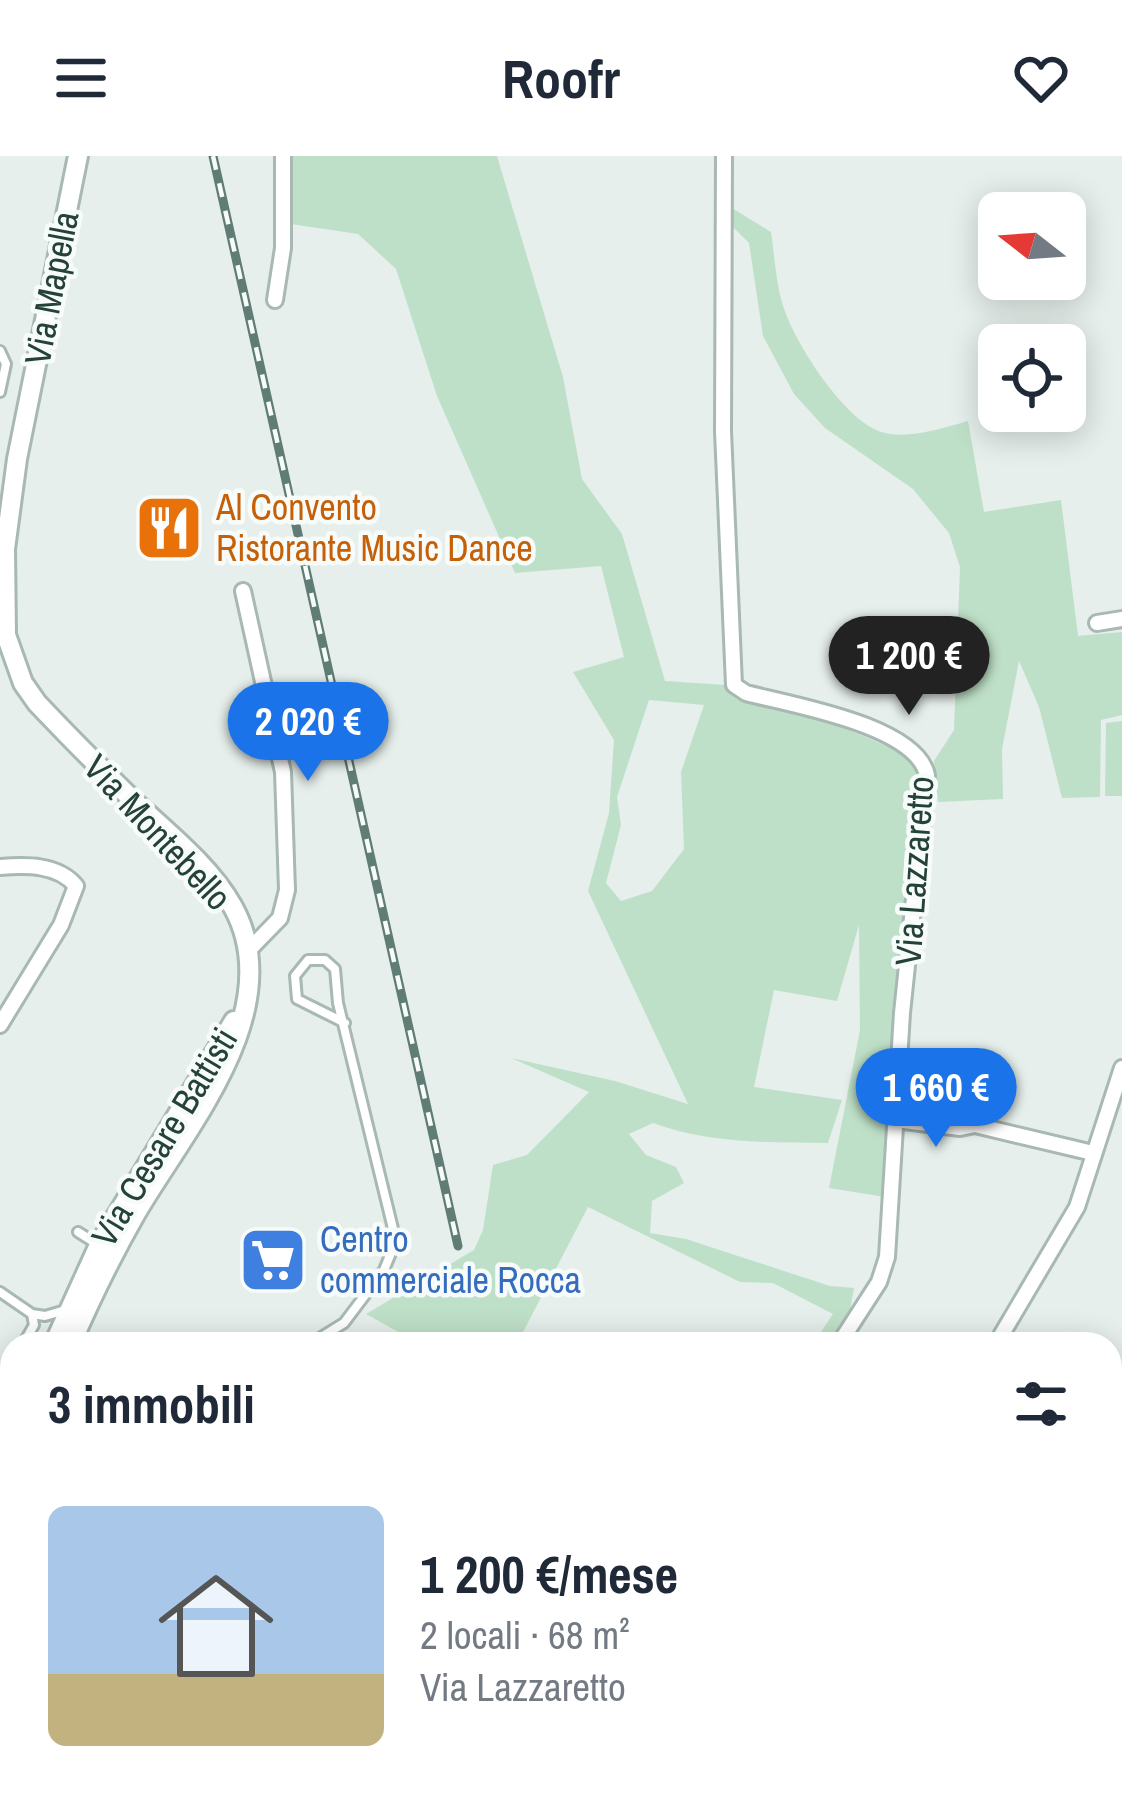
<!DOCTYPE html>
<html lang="it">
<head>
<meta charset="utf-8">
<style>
	body { margin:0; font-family:"Archivo Narrow",sans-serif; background:#f6f6f7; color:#1f2937; height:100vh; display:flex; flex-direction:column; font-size:45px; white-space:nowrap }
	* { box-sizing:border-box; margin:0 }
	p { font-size:39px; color:#747a83 }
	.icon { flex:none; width:66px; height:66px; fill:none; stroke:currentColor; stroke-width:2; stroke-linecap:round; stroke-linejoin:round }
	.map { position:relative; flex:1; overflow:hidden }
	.details { position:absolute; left:0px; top:1176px; width:1122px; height:471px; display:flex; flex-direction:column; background:#fff; border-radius:36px 36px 0 0; box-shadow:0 6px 30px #0003 }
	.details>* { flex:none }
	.needle { width:78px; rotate:287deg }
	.fabs { position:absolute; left:978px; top:36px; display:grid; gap:24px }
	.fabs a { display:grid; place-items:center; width:108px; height:108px; border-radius:18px; background:#fff; box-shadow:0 6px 30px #0003; font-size:60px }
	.price { position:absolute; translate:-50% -102px; padding:0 27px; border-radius:42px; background:#1a73e8; color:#fff; font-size:39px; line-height:78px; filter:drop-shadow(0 3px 6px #0008) }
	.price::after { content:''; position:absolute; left:50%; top:72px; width:36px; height:27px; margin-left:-18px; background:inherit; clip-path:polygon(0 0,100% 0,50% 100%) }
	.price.active { background:#222; color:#fff }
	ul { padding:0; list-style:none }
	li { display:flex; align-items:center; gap:36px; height:300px; padding:0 48px }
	li span { display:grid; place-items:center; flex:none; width:336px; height:240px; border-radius:18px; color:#555 }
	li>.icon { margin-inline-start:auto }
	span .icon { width:144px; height:144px; fill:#fffc; stroke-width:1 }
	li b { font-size:51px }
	h2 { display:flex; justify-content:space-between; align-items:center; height:144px; padding:0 48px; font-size:51px }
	header { display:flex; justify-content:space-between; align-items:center; height:156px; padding:0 48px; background:#fff; font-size:54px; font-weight:700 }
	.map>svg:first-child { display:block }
</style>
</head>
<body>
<header><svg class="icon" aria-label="menu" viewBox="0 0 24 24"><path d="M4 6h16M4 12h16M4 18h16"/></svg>Roofr<svg class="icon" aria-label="heart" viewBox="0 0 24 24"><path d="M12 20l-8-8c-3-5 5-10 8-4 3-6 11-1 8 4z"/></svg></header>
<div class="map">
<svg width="1122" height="1646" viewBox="0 0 1122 1646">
	<rect width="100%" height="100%" fill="#e6efeb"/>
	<path fill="#bfe0c8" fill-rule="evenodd" d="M282 0H497L563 221 582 323 622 378 665 525 726 529 740 541 833 567 914 602 921 619 885 1041 829 1032 860 874 859 769 837 845 774 834 754 931 842 944 828 987C768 986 710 988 653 967L629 978 646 999 676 1011 684 1027 652 1045 650 1077 686 1083 830 1130 854 1132 848 1166 833 1188H813L833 1158 773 1127 740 1126 588 1051 521 1180 530 1188H420L366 1158 474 1094 483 1074 493 1009 527 999 589 936 511 902 615 925 688 948 588 735 609 657 614 584 573 516 624 501 601 410 515 417 437 240 396 113 358 78 284 67ZM649 544 704 549 681 616 684 693 652 735 621 745 606 727 621 669 617 641Z
		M732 52 771 76C775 102 776 134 786 158 799 193 848 269 885 277 911 283 943 272 968 265L984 356 1061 344 1078 480 1122 476V559L1101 564 1100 641 1062 642 1039 551 1019 505 1002 593 1003 643 938 646 934 605 954 574 960 411 949 377 913 333 825 272 794 238 763 180 749 87 730 68Z
		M1122 565V640H1105L1106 567Z
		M0 1244 12 1245V1322L0 1323Z"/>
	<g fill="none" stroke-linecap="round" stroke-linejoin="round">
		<defs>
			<path id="service" d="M0 195 6 208 0 236
				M963 934 917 930 919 908 965 911 961 960 966 968
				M78 1076 97 1088
				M0 1136 32 1158 34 1169 23 1188
				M32 1158 45 1160 62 1155
				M310 1188 344 1167 384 1114 396 1085 338 847 335 813 325 804H308L295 820 297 843 345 867
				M10 1201 12 1227"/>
			<path id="minor" d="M724 0 723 275 734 529 746 537C791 549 916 569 927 619L902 857 887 1101 879 1126 839 1188
				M275 144 283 92V0
				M243 435 283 616 287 734 280 762 247 796
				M1097 467 1122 463
				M0 711C26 709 58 708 76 730L61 769 0 869
				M896 964 960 972 975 969 1093 997
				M996 1188 1077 1051 1122 912
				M1110 1352 1122 1338
				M1110 1521 1122 1537
				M1110 1612 1122 1606
				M607 1635 609 1646
				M973 1635 979 1646
				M91 1646 95 1635
				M1049 1646 1069 1635"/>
			<path id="tertiary" d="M54 1188 99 1089 234 865
				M71 1188C90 1144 112 1099 136 1057 185 973 290 854 233 751 212 713 172 680 140 651 105 617 71 583 37 547L23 527 6 479 5 393 17 303 78 0
				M1110 1503 1122 1496
				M788 1646 818 1635"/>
			<path id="secondary" d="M0 1230 12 1231
				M0 1338 12 1337
				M0 1353 12 1368
				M208 1635 226 1646"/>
		</defs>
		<use href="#service" stroke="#a8b8b2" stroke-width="14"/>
		<use href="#minor" stroke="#a8b8b2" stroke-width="20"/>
		<use href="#tertiary" stroke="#a8b8b2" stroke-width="24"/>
		<use href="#secondary" stroke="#a4bbb3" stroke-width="27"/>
		<use href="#service" stroke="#fff" stroke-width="8"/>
		<use href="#minor" stroke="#fff" stroke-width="14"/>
		<use href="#tertiary" stroke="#fff" stroke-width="18"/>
		<use href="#secondary" stroke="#fff" stroke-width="21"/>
		<defs>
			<path id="rail" d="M213 0 458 1090
				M570 1635 573 1646"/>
		</defs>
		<use href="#rail" stroke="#5f7d75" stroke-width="9"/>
		<use href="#rail" stroke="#f7fbf9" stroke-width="4.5" stroke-dasharray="14" stroke-linecap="butt"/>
	</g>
	<defs>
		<symbol id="restaurant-square" viewBox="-11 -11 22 22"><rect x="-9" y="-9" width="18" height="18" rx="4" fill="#e8710a" stroke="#f7fbf9"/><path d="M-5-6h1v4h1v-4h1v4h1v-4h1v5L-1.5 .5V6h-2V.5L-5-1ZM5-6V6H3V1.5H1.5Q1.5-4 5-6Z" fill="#fff"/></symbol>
		<symbol id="supermarket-square" viewBox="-11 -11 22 22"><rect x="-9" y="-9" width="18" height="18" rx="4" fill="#3f7fe0" stroke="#f7fbf9"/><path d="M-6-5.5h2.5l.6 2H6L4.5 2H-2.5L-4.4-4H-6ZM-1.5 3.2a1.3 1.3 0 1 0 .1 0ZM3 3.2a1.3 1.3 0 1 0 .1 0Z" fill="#fff"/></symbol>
	</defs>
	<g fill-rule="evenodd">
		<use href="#restaurant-square" x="131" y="334" width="76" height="76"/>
		<use href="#supermarket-square" x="235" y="1066" width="76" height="76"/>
	</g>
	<g text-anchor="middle" stroke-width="9" stroke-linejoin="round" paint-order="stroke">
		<g font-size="36" fill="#24423a" stroke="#f7fbf9">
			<text transform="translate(51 132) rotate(-79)" y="13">Via Mapella</text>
			<text transform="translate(158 676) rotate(47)" y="13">Via Montebello</text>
			<text transform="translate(914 715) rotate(-86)" y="13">Via Lazzaretto</text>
			<text transform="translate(164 981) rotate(-59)" y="13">Via Cesare Battisti</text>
		</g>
		<g font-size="36" fill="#c56008" stroke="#f7fbf9" text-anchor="start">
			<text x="216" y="364">Al Convento<tspan x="216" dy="41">Ristorante Music Dance</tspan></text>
		</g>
		<g font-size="36" fill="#366cbe" stroke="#f7fbf9" text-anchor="start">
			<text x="320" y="1096">Centro<tspan x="320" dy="41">commerciale Rocca</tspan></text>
		</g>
	</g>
</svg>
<div class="fabs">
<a><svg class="needle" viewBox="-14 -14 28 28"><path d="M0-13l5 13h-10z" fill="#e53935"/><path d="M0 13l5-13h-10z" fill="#747a83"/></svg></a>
<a><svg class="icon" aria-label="locate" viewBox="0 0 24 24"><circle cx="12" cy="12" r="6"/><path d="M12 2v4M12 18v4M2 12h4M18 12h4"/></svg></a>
</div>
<b class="price active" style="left:909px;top:562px">1 200 €</b>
<b class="price" style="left:308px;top:628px">2 020 €</b>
<b class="price" style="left:936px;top:994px">1 660 €</b>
<section class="details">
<h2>3 immobili<svg class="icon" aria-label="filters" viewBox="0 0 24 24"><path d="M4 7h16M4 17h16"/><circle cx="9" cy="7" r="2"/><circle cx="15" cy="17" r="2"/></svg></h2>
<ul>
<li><span style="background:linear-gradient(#a9c7e8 70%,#c2b280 0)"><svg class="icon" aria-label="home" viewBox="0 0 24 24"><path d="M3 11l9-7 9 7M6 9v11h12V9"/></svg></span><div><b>1 200 €/mese</b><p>2 locali · 68 m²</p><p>Via Lazzaretto</p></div></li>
</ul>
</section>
</div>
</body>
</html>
